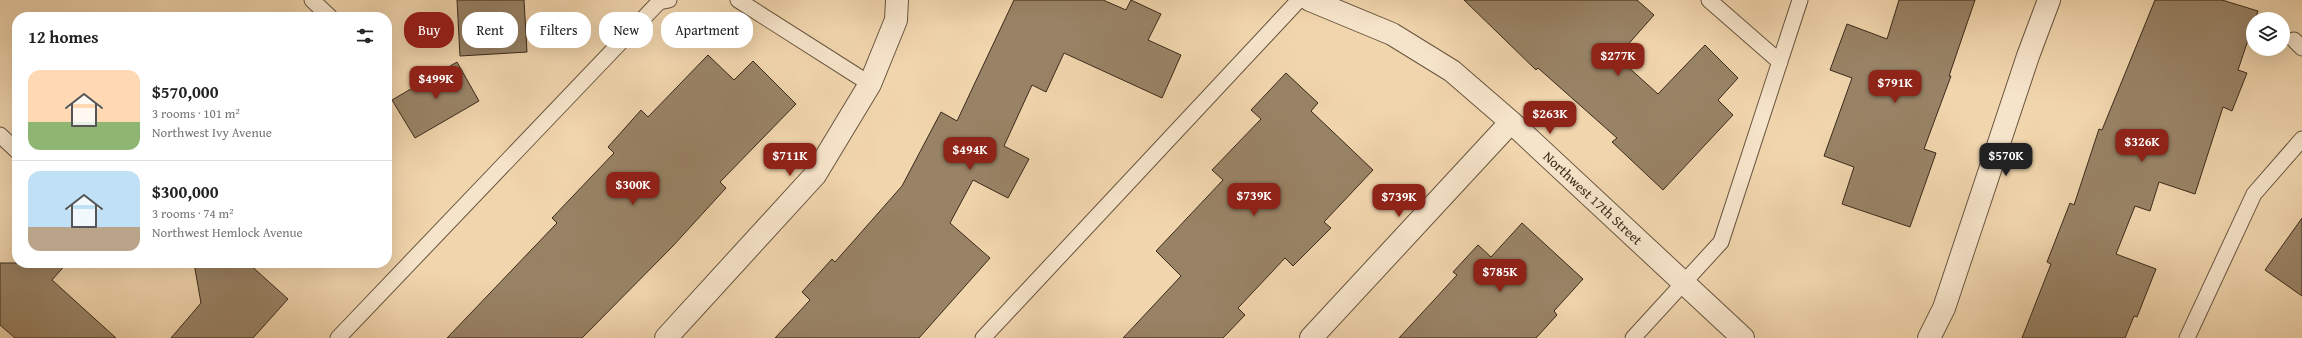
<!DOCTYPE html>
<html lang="en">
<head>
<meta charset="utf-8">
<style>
	body { margin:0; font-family:"Gentium Book Plus",serif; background:#f6f6f6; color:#222; height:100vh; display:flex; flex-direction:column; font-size:15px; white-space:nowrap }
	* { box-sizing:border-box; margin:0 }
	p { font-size:13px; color:#767676 }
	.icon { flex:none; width:22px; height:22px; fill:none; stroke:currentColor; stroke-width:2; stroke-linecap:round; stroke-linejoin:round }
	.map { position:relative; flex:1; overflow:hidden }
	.side { position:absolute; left:12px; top:12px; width:380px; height:256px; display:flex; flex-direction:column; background:#fff; border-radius:16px; box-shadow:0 4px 16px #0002 }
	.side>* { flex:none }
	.top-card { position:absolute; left:404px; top:12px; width:380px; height:36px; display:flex; gap:8px }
	.fabs { position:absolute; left:2246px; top:12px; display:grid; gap:8px }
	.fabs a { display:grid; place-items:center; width:44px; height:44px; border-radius:50%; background:#fff; box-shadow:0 4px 16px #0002; font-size:20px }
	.price { position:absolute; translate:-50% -34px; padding:0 9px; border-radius:8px; background:#8f2418; color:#fff; font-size:13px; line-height:26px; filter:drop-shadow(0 1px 2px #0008) }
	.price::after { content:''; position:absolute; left:50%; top:24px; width:12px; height:9px; margin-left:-6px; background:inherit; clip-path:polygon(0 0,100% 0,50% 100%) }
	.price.on { background:#222; color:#fff }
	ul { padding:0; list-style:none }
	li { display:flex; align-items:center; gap:12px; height:100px; padding:0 16px }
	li+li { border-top:1px solid #e0e0e0 }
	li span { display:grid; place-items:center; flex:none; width:112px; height:80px; border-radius:12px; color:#555 }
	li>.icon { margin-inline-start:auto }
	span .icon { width:48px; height:48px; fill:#fffc; stroke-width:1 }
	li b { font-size:17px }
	h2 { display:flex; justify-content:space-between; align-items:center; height:48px; padding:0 16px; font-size:17px }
	.pill { padding:0 14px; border-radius:16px; background:#fff; box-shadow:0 4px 16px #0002; font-size:14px; line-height:36px }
	.pill.on { background:#8f2418; color:#fff }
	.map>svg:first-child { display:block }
</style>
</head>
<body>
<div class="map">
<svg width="2302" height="338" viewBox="0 0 2302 338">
	<rect width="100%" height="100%" fill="#f1d5ad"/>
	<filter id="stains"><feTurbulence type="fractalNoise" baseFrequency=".005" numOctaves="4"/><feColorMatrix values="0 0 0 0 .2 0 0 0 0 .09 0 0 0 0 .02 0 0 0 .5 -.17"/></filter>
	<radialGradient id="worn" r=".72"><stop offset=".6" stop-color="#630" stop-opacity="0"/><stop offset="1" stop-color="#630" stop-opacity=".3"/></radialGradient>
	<path fill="#998366" stroke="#392a1a" d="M457 0H524L527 52 460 56Z
		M1014 0H1103L1126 10 1131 0 1161 14 1148 40 1181 55 1162 98 1064 53 1046 92 1032 85 1004 146 1029 159 1008 198 973 180 950 223 990 258 919 338H775L810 300 802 292 832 259 835 262 902 186 941 112 957 121Z
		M1464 0H1637L1654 15 1617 57 1658 94 1705 45 1738 78 1718 100 1733 115 1663 190 1612 142 1617 138 1538 68 1536 70Z
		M1899 0H1975L1949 76H1951L1924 149 1936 153 1910 227 1842 204 1854 167 1824 156 1852 78 1830 70 1847 24 1887 39Z
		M2155 0H2222L2258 11 2255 19H2253V25L2238 70 2247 73 2232 111 2223 107 2195 194 2159 182 2150 211 2135 206 2116 254 2156 269 2137 317 2134 316 2125 338H2022L2051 264 2047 262 2070 203 2074 205 2099 129 2102 130Z
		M708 55 734 80 753 61 796 104 720 182 726 188 672 247 582 338H447L557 223 552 218 614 153 608 147 641 110 648 117Z
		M457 62 479 101 415 138 392 100Z
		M1286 73 1318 103 1311 111 1373 170 1324 222 1331 228 1293 266 1285 258 1238 308 1245 315 1223 338H1123L1181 276 1156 251 1223 180 1212 170 1261 119 1251 110Z
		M2302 218V296L2265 270Z
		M1522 223 1583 279 1554 311 1557 315 1536 338H1399L1457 275 1453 272 1478 245 1491 257Z
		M0 263H67L52 280 116 338H15L0 325Z
		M194 263H248L288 299 253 338H171L201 303Z"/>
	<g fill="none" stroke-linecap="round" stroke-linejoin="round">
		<defs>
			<path id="lane" d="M312 0 330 17
				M738 0 870 84
				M1709 0 1780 62
				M2294 40 2302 48
				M0 135 17 151
				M338 338 659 2 669 0
				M983 338 1299 0
				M1633 338 1721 242 1800 0
				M2187 338 2254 194 2302 139"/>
			<path id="street" d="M1310 0 1392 34 1452 71 1511 122 1743 338
				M666 338 815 175 870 84 896 20 897 0
				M1311 338 1511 122
				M1929 338 1944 308 2028 56 2049 0"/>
		</defs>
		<use href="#lane" stroke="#67553f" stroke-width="17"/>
		<use href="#street" stroke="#67553f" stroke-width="24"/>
		<use href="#lane" stroke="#f6e4ca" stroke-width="15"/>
		<use href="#street" stroke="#f6e4ca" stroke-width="22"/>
	</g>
	<g text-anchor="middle" stroke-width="3" stroke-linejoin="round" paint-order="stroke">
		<g font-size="14" fill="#392a1a" stroke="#f6e4ca">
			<text transform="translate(1593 198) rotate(43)" y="5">Northwest 17th Street</text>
		</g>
	</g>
	<rect width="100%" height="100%" filter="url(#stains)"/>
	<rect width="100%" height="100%" fill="url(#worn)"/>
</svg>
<div class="fabs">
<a><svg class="icon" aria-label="layers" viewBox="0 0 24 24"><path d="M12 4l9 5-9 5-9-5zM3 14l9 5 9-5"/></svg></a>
</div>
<b class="price" style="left:1618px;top:77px">$277K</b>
<b class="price" style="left:436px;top:100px">$499K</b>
<b class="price" style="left:1895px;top:104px">$791K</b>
<b class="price" style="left:1550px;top:135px">$263K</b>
<b class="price" style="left:2142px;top:163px">$326K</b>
<b class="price" style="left:970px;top:171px">$494K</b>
<b class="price" style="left:790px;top:177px">$711K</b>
<b class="price on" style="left:2006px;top:177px">$570K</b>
<b class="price" style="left:633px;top:206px">$300K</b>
<b class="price" style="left:1254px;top:217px">$739K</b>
<b class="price" style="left:1399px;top:218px">$739K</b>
<b class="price" style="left:1500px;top:293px">$785K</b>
<div class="top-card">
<a class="pill on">Buy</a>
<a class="pill">Rent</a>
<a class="pill">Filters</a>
<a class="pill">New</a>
<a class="pill">Apartment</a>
</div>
<section class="side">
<h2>12 homes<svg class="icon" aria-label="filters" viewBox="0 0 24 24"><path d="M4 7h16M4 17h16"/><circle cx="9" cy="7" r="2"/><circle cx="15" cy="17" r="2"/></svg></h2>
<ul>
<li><span style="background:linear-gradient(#ffd9b3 65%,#8fb573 0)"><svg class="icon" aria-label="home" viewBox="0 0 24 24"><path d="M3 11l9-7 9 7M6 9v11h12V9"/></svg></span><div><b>$570,000</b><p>3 rooms · 101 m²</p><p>Northwest Ivy Avenue</p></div></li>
<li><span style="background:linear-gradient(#bfe0f5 70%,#b9a48a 0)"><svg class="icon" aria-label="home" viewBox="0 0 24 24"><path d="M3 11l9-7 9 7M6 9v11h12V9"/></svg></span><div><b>$300,000</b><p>3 rooms · 74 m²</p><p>Northwest Hemlock Avenue</p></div></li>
</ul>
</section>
</div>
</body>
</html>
